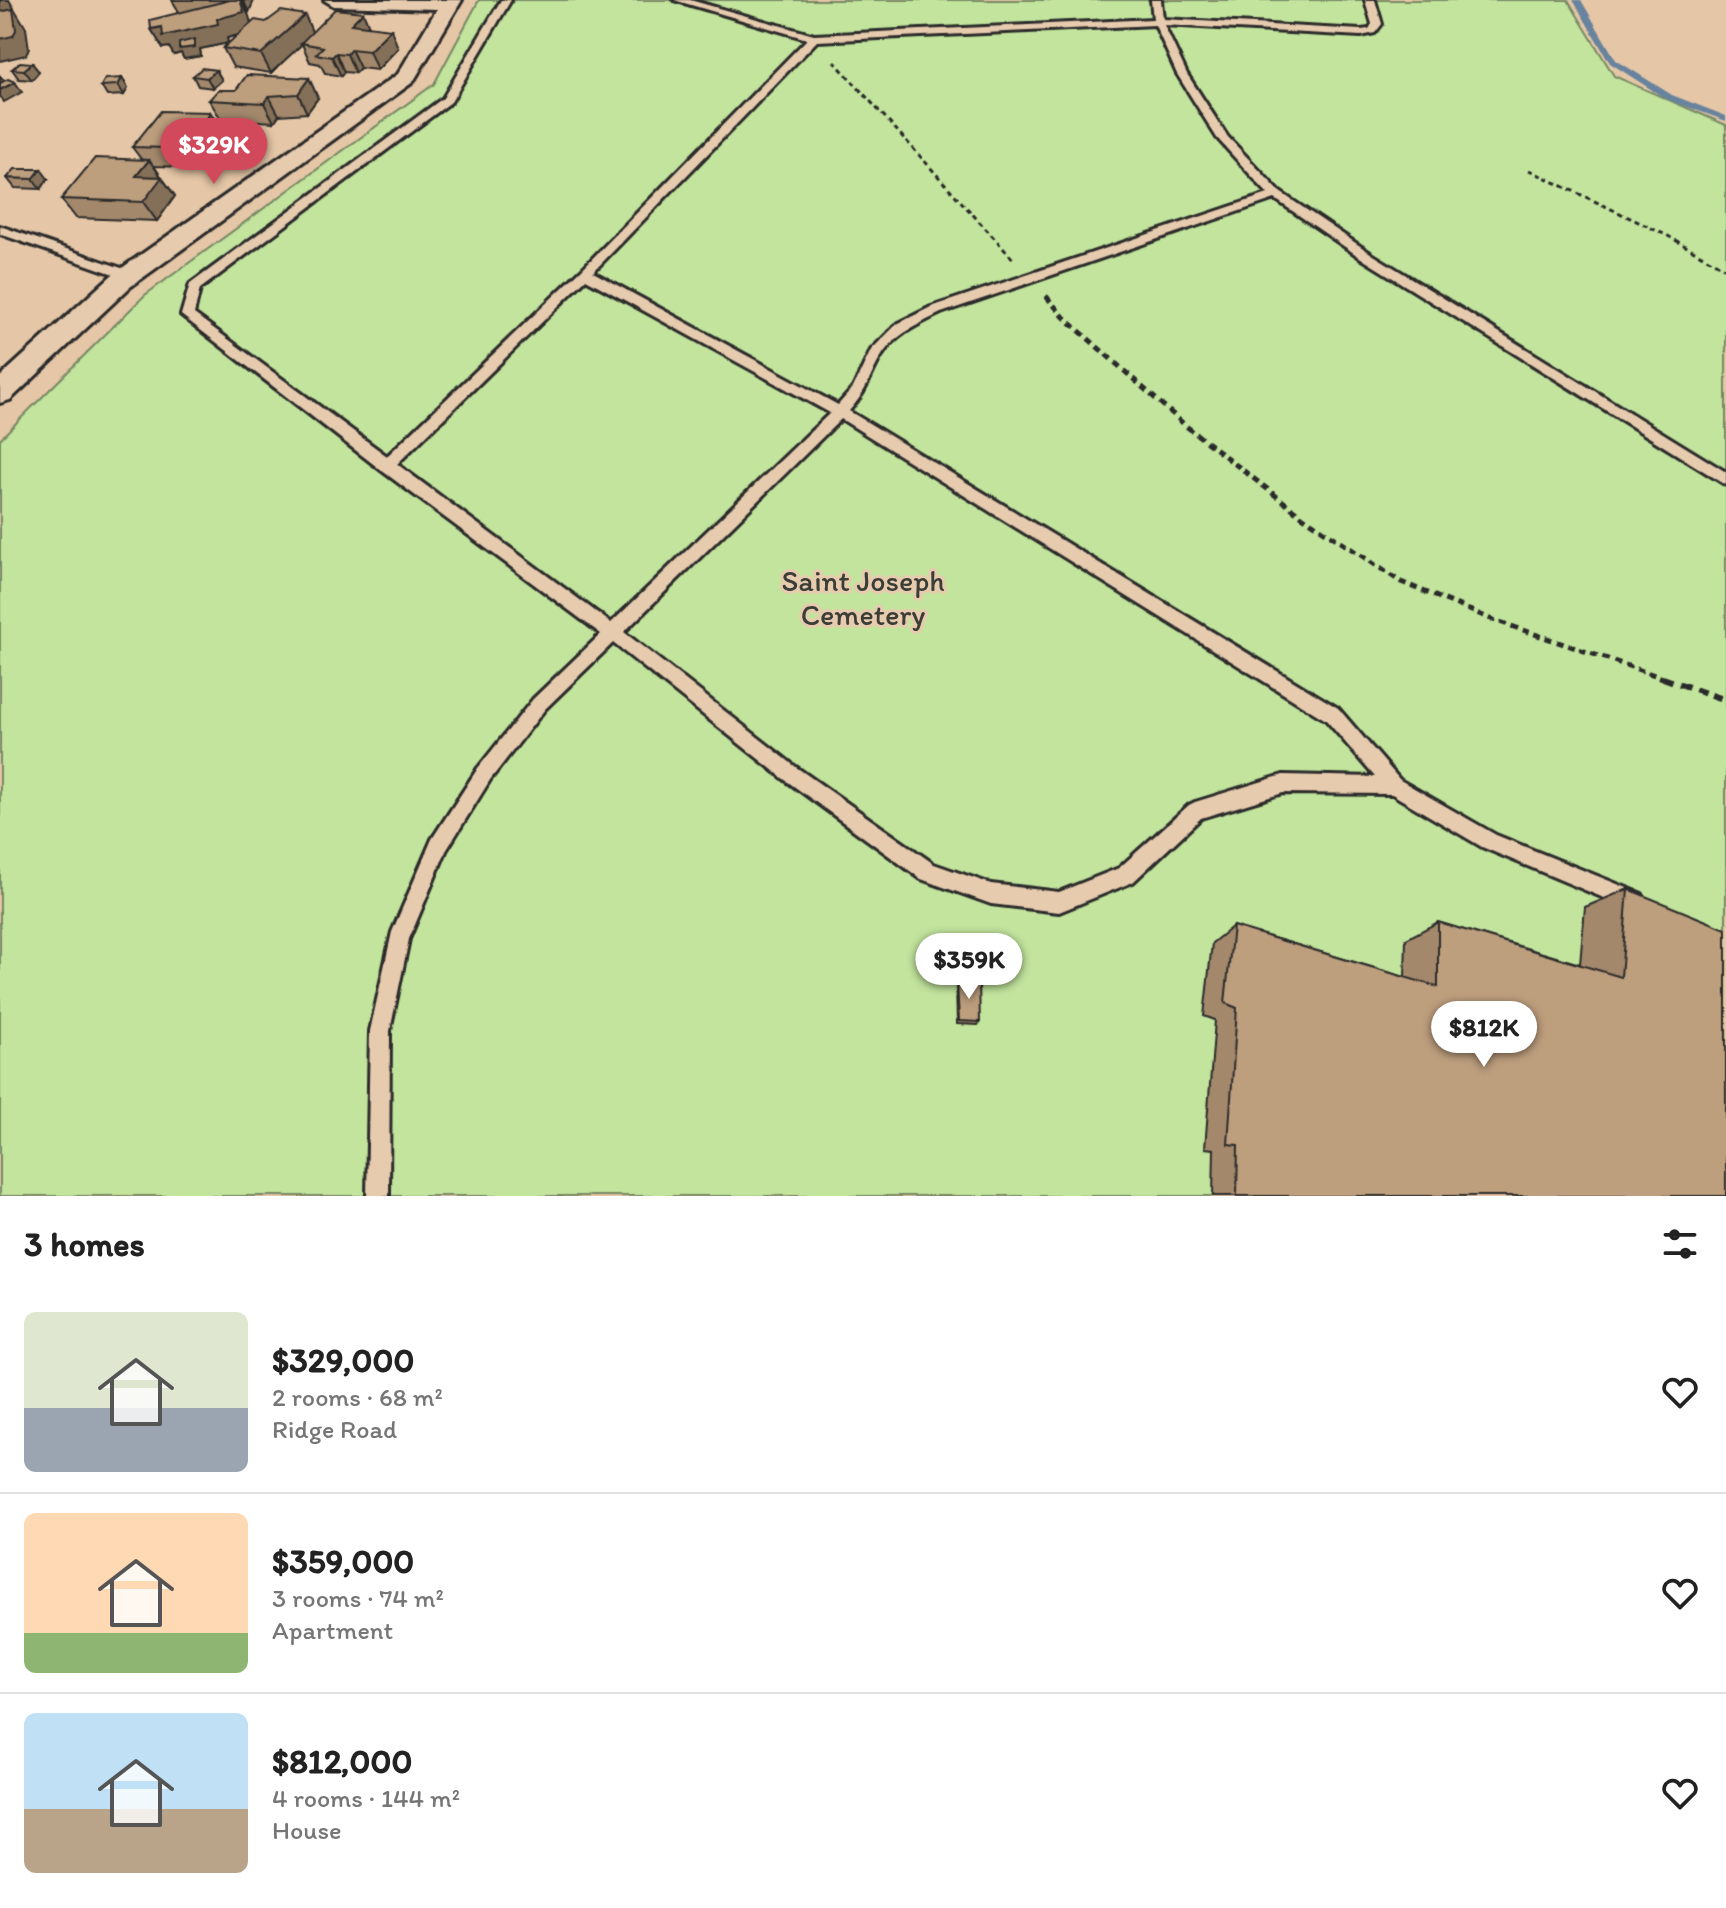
<!DOCTYPE html>
<html lang="en">
<head>
<meta charset="utf-8">
<style>
	body { margin:0; font-family:Itim,sans-serif; background:#f6f6f6; color:#222; height:100vh; display:flex; flex-direction:column; font-size:30px; white-space:nowrap }
	* { box-sizing:border-box; margin:0 }
	p { font-size:26px; color:#767676 }
	.icon { flex:none; width:44px; height:44px; fill:none; stroke:currentColor; stroke-width:2; stroke-linecap:round; stroke-linejoin:round }
	.map { position:relative; height:1196px; overflow:hidden }
	.sheet { display:flex; flex-direction:column; background:#fff; flex:1 }
	.sheet>* { flex:none }
	.price { position:absolute; translate:-50% -68px; padding:0 18px; border-radius:28px; background:#fff; color:#222; font-size:26px; line-height:52px; filter:drop-shadow(0 2px 4px #0008) }
	.price::after { content:''; position:absolute; left:50%; top:48px; width:24px; height:18px; margin-left:-12px; background:inherit; clip-path:polygon(0 0,100% 0,50% 100%) }
	.price.current { background:#d1495b; color:#fff }
	ul { padding:0; list-style:none }
	li { display:flex; align-items:center; gap:24px; height:200px; padding:0 24px }
	li+li { border-top:2px solid #e0e0e0 }
	li span { display:grid; place-items:center; flex:none; width:224px; height:160px; border-radius:12px; color:#555 }
	li>.icon { margin-inline-start:auto }
	span .icon { width:96px; height:96px; fill:#fffc; stroke-width:1 }
	li b { font-size:34px }
	h2 { display:flex; justify-content:space-between; align-items:center; height:96px; padding:0 24px; font-size:34px }
	.map>svg:first-child { display:block }
</style>
</head>
<body>
<div class="map">
<svg width="1726" height="1196" viewBox="0 0 1726 1196">
	<rect width="100%" height="100%" fill="#e5c6a6"/>
	<filter id="ink" filterUnits="userSpaceOnUse"><feTurbulence type="fractalNoise" baseFrequency=".0125" numOctaves="2"/><feDisplacementMap in="SourceGraphic" scale="16" xChannelSelector="R" yChannelSelector="G"/><feConvolveMatrix kernelMatrix="1 2 1 2 8 2 1 2 1" color-interpolation-filters="sRGB"/></filter>
	<g filter="url(#ink)">
		<path fill="#c2e49d" stroke="#768864" stroke-width="2" d="M479 0H1568L1614 76 1726 125V1196H0V439L145 295 434 84Z"/>
		<g fill="none" stroke-linecap="round" stroke-linejoin="round">
			<path fill="#68839e" fill-rule="evenodd" d="M1573 0H1581L1616 60 1672 95 1726 116V121L1666 99 1610 63Z"/>
			<defs>
				<path id="service" d="M501 0H511L451 102 200 289 194 314 387 456 581 270 807 39 674 0H690L814 35 1153 19 1151 0H1161L1163 19 1361 30 1369 29 1372 24 1365 0H1375L1382 24 1375 33 1361 36 1164 25 1187 74 1227 136 1280 192 1372 254 1726 472V485L1364 260 1275 199 941 313C919 324 894 335 881 357 868 379 868 390 849 411L1338 708 1400 780 1496 835 1642 894 1645 901 1642 908 1635 911 1482 847 1392 794 1283 793 1201 818 1133 882 1059 912 991 904 921 879 784 779 613 643 545 709 490 780 446 851 409 939 390 1031 389 1196H367L370 1031 392 932 432 839 478 768 533 699 601 634 381 470 181 315 190 284 443 98ZM1155 25 1177 74 1217 138 1268 194 931 307 897 324 871 350 853 388 838 405 593 272 817 41ZM586 279 830 413 611 623 397 464ZM841 419 1326 720 1375 777 1283 775 1195 802 1189 805 1119 868 1059 892 991 884 934 864 796 767 624 632Z
					M0 226 133 272 135 275 133 278H125L0 234Z"/>
				<path id="minor" d="M324 0H462L413 82 130 287 10 400 0 403V377L112 275 398 74 437 9 334 6Z"/>
			</defs>
			<use href="#service" stroke="#2b2b2b" stroke-width="6"/>
			<use href="#minor" stroke="#2b2b2b" stroke-width="6"/>
			<path stroke="#2b2b2b" stroke-width="3" stroke-dasharray="5 4" stroke-linecap="butt" d="M834 61 1013 259
				M1529 170 1668 236 1726 269"/>
			<path stroke="#2b2b2b" stroke-width="5" stroke-dasharray="7 5" stroke-linecap="butt" d="M1046 296 1064 317 1186 426 1302 516 1401 582 1491 619 1669 680"/>
			<path stroke="#2b2b2b" stroke-width="6" stroke-dasharray="10 7" stroke-linecap="butt" d="M1663 678 1726 700"/>
			<use href="#service" fill="#e7cbae" fill-rule="evenodd"/>
			<use href="#minor" fill="#e7cbae" fill-rule="evenodd"/>
		</g>
		<path fill="#a3886c" stroke="#2b2b2b" stroke-width="2" d="M172 0H254L249 12H247L251 24 312 32 369 26 398 48 377 70 360 68 355 73 344 72 341 76 325 73 320 64 310 62 302 44 271 73 233 67 223 48 238 35 227 38 228 43 200 49 201 56 184 59 181 53 174 55 169 47 163 48 151 29 179 12Z
			M32 63 39 72 32 80 19 79 12 69Z
			M216 70 222 80 213 88 198 86 193 76Z
			M247 75 318 98 307 113 279 115 274 122 221 119 209 100 236 90Z
			M122 78 128 88 124 95 107 96 101 86Z
			M210 112 220 129H224L236 148 221 168 154 166 175 196 157 221 76 218 61 199 141 159 132 147Z
			M7 178 48 179 41 189 15 188Z
			M1628 889 1726 1196H1213L1214 1149 1205 1148 1215 1020 1204 1016 1212 943 1233 926 1405 977 1406 939 1438 922 1580 964 1585 907Z
			M957 981 980 1022 978 1025 957 1024 956 985Z"/>
		<path fill="#846f58" stroke="#2b2b2b" stroke-width="2" d="M0 0H9L26 28 29 49 26 55 0 61Z
			M241 0 249 16 253 31 227 38 228 43 200 49 201 56 184 59 181 53 174 55 169 47 163 48 151 29 217 19Z
			M243 0H254L249 12Z
			M363 12 371 31 351 24Z
			M305 15 313 34 271 73 261 54Z
			M391 29 398 48 377 70 369 51Z
			M351 49 360 68 355 73 347 54Z
			M336 53 344 72 341 76 332 57Z
			M32 63 39 72 32 80 24 70Z
			M216 70 222 80 213 88 207 78Z
			M0 76 8 86 15 82 22 92 4 102 0 96Z
			M122 78 128 88 124 95 118 85Z
			M309 78 318 98 307 113 298 94Z
			M269 96 279 115 274 122 264 103Z
			M210 112 222 131 224 129 236 148 221 168 210 149 203 128Z
			M149 160 175 196 157 221 143 202 136 176Z
			M41 169 48 179 41 189 33 179Z"/>
		<path fill="#bd9e7d" stroke="#2b2b2b" stroke-width="2" d="M230 0H240L244 12 217 19 218 24 163 36 162 27 151 29 150 20Z
			M13 9 16 30 13 36 0 39V12Z
			M335 9 363 12 351 24 391 29 369 51 351 49 347 54 336 53 332 57 316 54 323 47 301 43Z
			M281 11 305 15 261 54 223 48 255 20 266 22Z
			M195 39V47L179 49V43Z
			M20 62 32 63 24 70 12 69Z
			M202 68 216 70 207 78 193 76Z
			M247 75 309 78 298 94 269 96 264 103 209 100 218 90H236Z
			M122 78 118 85 101 86 105 79Z
			M8 79 15 82 0 90V83Z
			M161 111 210 112 203 128 224 129 210 149 132 147Z
			M95 158 149 160 136 176 162 177 143 202 61 199Z
			M15 169H41L33 179 7 178Z
			M1628 889 1726 929V1196H1237L1238 1145 1228 1144 1237 1008 1225 1003 1233 926 1438 987V922L1621 977Z
			M957 981 979 982 980 1022 959 1021Z"/>
	</g>
	<g text-anchor="middle" stroke-width="6" stroke-linejoin="round" paint-order="stroke">
		<g font-size="30" fill="#3a3e36" stroke="#e7cbae">
			<text x="863" y="591">Saint Joseph<tspan x="863" dy="34">Cemetery</tspan></text>
		</g>
	</g>
</svg>
<b class="price current" style="left:214px;top:186px">$329K</b>
<b class="price" style="left:969px;top:1001px">$359K</b>
<b class="price" style="left:1484px;top:1069px">$812K</b>
</div>
<section class="sheet">
<h2>3 homes<svg class="icon" aria-label="filters" viewBox="0 0 24 24"><path d="M4 7h16M4 17h16"/><circle cx="9" cy="7" r="2"/><circle cx="15" cy="17" r="2"/></svg></h2>
<ul>
<li><span style="background:linear-gradient(#dfe7d0 60%,#9aa5b1 0)"><svg class="icon" aria-label="home" viewBox="0 0 24 24"><path d="M3 11l9-7 9 7M6 9v11h12V9"/></svg></span><div><b>$329,000</b><p>2 rooms · 68 m²</p><p>Ridge Road</p></div><svg class="icon" aria-label="heart" viewBox="0 0 24 24"><path d="M12 20l-8-8c-3-5 5-10 8-4 3-6 11-1 8 4z"/></svg></li>
<li><span style="background:linear-gradient(#ffd9b3 75%,#8fb573 0)"><svg class="icon" aria-label="home" viewBox="0 0 24 24"><path d="M3 11l9-7 9 7M6 9v11h12V9"/></svg></span><div><b>$359,000</b><p>3 rooms · 74 m²</p><p>Apartment</p></div><svg class="icon" aria-label="heart" viewBox="0 0 24 24"><path d="M12 20l-8-8c-3-5 5-10 8-4 3-6 11-1 8 4z"/></svg></li>
<li><span style="background:linear-gradient(#bfe0f5 60%,#b9a48a 0)"><svg class="icon" aria-label="home" viewBox="0 0 24 24"><path d="M3 11l9-7 9 7M6 9v11h12V9"/></svg></span><div><b>$812,000</b><p>4 rooms · 144 m²</p><p>House</p></div><svg class="icon" aria-label="heart" viewBox="0 0 24 24"><path d="M12 20l-8-8c-3-5 5-10 8-4 3-6 11-1 8 4z"/></svg></li>
</ul>
</section>
</body>
</html>
